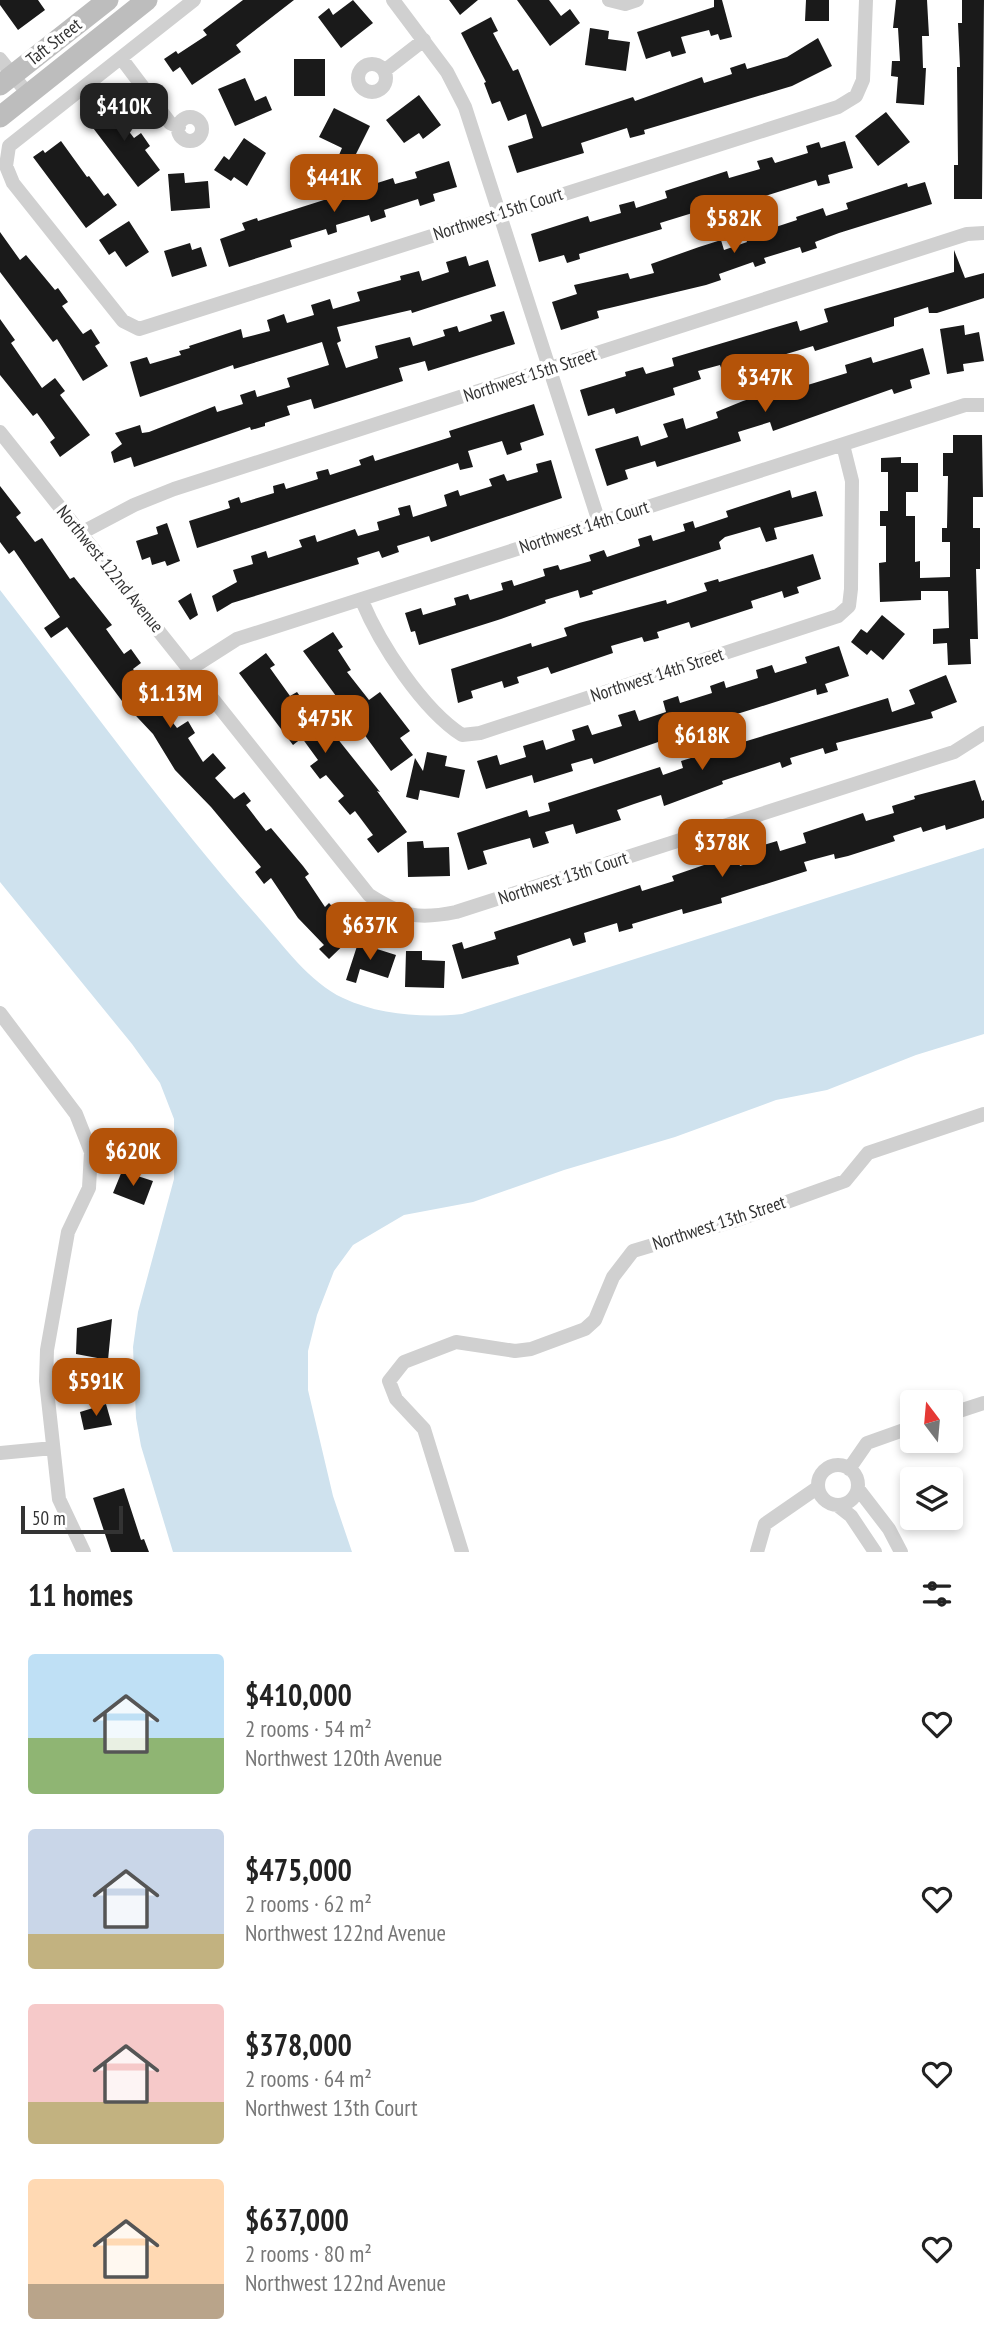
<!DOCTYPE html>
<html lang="en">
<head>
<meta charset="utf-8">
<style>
	body { margin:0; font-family:"PT Sans Narrow",sans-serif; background:#f2f2f2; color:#222; height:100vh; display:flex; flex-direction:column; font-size:26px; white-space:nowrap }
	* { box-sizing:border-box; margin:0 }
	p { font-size:23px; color:#767676 }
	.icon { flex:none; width:38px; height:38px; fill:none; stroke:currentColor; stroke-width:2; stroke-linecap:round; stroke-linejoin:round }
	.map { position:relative; height:1552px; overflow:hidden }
	.side { display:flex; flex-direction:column; background:#fff; flex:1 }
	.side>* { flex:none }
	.needle { width:46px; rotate:344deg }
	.fabs { position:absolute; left:900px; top:1390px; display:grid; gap:14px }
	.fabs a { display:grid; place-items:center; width:63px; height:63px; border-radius:7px; background:#fff; box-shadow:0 4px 10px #0003; font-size:35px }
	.scale { position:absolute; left:21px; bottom:18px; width:102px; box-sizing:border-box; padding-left:7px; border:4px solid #333; border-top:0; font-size:19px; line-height:24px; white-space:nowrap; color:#333; -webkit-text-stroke:5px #fff; paint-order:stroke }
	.price { position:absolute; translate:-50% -60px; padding:0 16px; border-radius:14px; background:#b45309; color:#fff; font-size:23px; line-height:46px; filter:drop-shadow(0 2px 4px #0008) }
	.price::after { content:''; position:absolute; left:50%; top:42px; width:21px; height:16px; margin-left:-10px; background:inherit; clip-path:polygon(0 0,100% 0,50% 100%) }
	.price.on { background:#222; color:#fff }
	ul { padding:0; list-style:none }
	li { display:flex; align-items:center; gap:21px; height:175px; padding:0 28px }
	li span { display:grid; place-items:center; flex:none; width:196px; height:140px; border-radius:7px; color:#555 }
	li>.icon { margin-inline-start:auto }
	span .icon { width:84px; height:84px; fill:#fffc; stroke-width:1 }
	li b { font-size:30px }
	h2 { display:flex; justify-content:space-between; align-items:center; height:84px; padding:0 28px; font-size:30px }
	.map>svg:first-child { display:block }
</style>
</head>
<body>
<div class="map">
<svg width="984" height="1552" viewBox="0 0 984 1552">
	<rect width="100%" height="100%" fill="#fff"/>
	<path fill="#cfe2ee" d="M0 590C86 700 166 813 259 918 282 944 310 983 343 998 379 1015 423 1018 462 1014L984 848V1034L916 1055 827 1090 776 1100 675 1137 564 1170 473 1202 404 1215 353 1245 334 1271 317 1315 308 1351V1390L333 1496 352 1552H173L141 1446 136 1418 133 1347 138 1312 174 1179V1119L160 1083 132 1044 0 882Z"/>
	<path fill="#1a1a1a" d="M0 0H38L45 10 18 30 0 5Z
		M243 0H294L236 45 241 52 192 85 180 67 173 72 164 59 176 51 178 54 207 35 203 30Z
		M353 0 373 23 341 48 318 17 329 8 333 15Z
		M449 0H478L460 15Z
		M517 0H549L561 16 570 9 580 23 550 46Z
		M714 0H722L732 37 720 40 718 34 711 36 709 30 681 37 686 53 672 57 670 51 646 59 637 32 714 7Z
		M806 0H829V21H805Z
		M896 0H927L929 36H922L923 68H926L924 105 896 103 898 77 891 76 892 61H900L898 28H893Z
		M962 0H984L982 199H954V165H958L957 67H960L958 23H962Z
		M491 17 498 31 493 33 513 71 518 69 542 127 633 97 635 101 702 77 704 83 732 74 730 68 745 63 747 69 787 57 818 38 832 66 792 86 644 130 645 134 630 138 627 128 581 143 584 153 517 173 508 146 533 138 526 114 508 121 500 101 492 104 484 83 486 82 461 33Z
		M590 28 609 31 608 39 630 42 626 71 585 65Z
		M294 59H325V96H294Z
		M245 78 255 101 266 96 272 110 235 126 218 89Z
		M419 95 441 125 423 139 419 133 404 143 386 120Z
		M110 96 119 108 114 112 134 138 141 133 150 146 145 150 160 170 138 187 87 120 101 109 97 105Z
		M334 108 370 126 352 162 339 155 342 148 319 137Z
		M886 112 910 142 878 166 855 136Z
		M244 138 266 153 247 186 234 177 231 181 214 170 224 156 229 160Z
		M61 141 87 177 89 176 104 196 108 193 117 205 86 228 33 157 43 150 45 153Z
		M845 141 853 168 828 175 830 183 818 186 816 180 715 212V215L702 219 699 211 660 223 662 229 579 254 580 259 567 263 564 255 539 262 531 234 588 216 590 222 621 213 619 205 634 201 636 208 667 198 665 191 727 171 729 178 760 169 757 161 772 157 775 163 808 153 806 146 819 142 821 148Z
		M449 161 457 187 433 194 435 201 420 206 418 199 384 210 386 217 371 222 369 215 336 225 337 232 328 235 326 229 290 240 292 247 229 267 220 239 245 230 242 223 257 218 258 221 393 178 395 184 417 178 415 172Z
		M184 173 185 183 208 181 210 208 171 211 168 174Z
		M925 182 932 204 839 233 815 242 817 248 802 253 800 247 764 258 766 263 755 267 753 262 719 274 721 280 706 285 597 311 599 318 561 330 552 302 577 294 574 285 628 273 630 279 654 273 651 264 699 247 721 240 724 250 747 242 745 237 797 220 796 217 823 208 826 216 848 209 846 203 907 183 908 187Z
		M129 221 149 252 126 267 115 251 109 255 99 240Z
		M0 232 20 260 26 255 55 290 58 288 68 302 62 306 83 334 91 329 100 343 95 346 108 366 83 381 57 339 53 342 0 272Z
		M190 243 192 250 201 247 207 266 172 277 164 251Z
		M954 250 965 278 984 273V298L937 313H929L928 307 894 318V326L815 351 813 346 763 361 765 366 725 379 720 365 698 371 701 379 673 388 675 395 616 414 614 408 588 416 580 390 626 376 625 372 643 367 646 374 674 366 672 358 797 321 800 331 828 322 824 309 954 272Z
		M466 256 469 266 488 260 496 286 412 313 411 310 337 327 341 341 337 343 346 368 378 358 375 346 410 337 413 346 445 336 443 330 457 326 459 332 492 321 490 315 504 311 515 344 428 371 425 361 399 368 403 381 314 409 311 399 287 406 290 415 265 423V426L251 430 250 427 134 467 131 457 114 463 111 452 122 444 115 433 140 425 142 433 149 432 215 406 217 412 243 404 240 395 255 390 257 397 290 387 287 378 329 365 322 342 234 369 233 365 140 397 130 362 147 357 150 364 181 355 179 351 190 348 189 346 241 329 243 338 270 331 267 320 284 314 287 323 314 315 311 305 330 299 333 309 360 301 357 292 401 280 400 276 419 271 422 281 449 272 446 262Z
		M0 319 15 340 11 343 42 388 55 378 65 391 60 395 90 435 60 457 50 442 55 438 37 413 33 416 0 375Z
		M964 325 965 335 979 332 984 361 963 364 964 371 947 374 940 329Z
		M923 348 930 374 910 380 912 388 894 394 892 389 773 431 770 422 738 432 741 441 657 467 655 461 625 470 628 479 607 486 595 449 638 436 641 446 668 437 663 424 683 418 686 429 718 418 716 412 743 401 777 390 778 394 847 373 845 365 871 357 873 363Z
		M534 404 544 435 520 443 522 450 507 455 502 441 468 451 473 467 460 470 458 463 197 548 189 521 230 508 228 501 239 497 241 503 274 493 273 486 284 483 286 489 318 479 316 472 328 469 330 475 361 465 359 460 373 455 375 461 451 437 449 431Z
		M953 435H982L983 497H973V528H980V569H976L978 639H970L971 664 948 665 947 643 933 644V629L949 628 948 591H921V600L880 602 879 563 886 562V526H880V511H888V472H881V458L901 457V463H918V492H906V516H915V562L920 561V578L950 577V542H942V528H947L948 476H943V453H953Z
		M551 460 562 498 431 542 429 536 397 546 399 552 382 558 379 551 357 558 359 564 232 603 217 612 212 596 237 582 233 570 253 564 251 556 266 551 268 558 302 547 299 540 315 535 317 542 355 529 358 536 379 530 377 522 400 515 398 508 410 505 413 517 447 506 444 495 458 490 460 496 492 486 489 479 504 474 507 481 538 472 536 464Z
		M0 486 21 513 16 517 35 542 42 538 70 579 74 577 112 625 106 629 124 654 131 649 141 663 133 669 148 690 158 682 170 698 160 706 177 728 188 721 195 733 188 738 203 762 213 753 226 768 215 778 234 799 244 792 251 801 246 805 266 831 271 828 303 866 309 874 305 877 325 907 329 903 357 932 329 959 319 949 324 945 298 918 271 878 264 884 255 872 261 867 211 807 175 770 153 734 122 701 67 627 51 638 44 628 60 617 14 550 9 554 0 542Z
		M790 490 792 498 816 491 823 516 774 528 777 539 766 542 760 527 725 537 719 542 721 549 592 591 593 594 580 598 578 590 545 600 546 603 501 619 419 645 415 631 411 632 405 613 421 608 423 615 456 605 454 598 468 594 470 600 503 590 501 583 512 580 514 586 545 576 543 569 558 565 560 570 591 561 589 555 604 550 607 557 640 546 638 539 651 535 653 541 685 531 683 524 693 521 695 528 728 517 726 511Z
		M167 523 180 561 167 566 165 561 152 565 150 557 142 560 136 541 158 534 156 527Z
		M813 554 821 579 797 587 799 593 784 598 782 591 751 601 753 608 691 628 689 622 657 632 659 638 644 642 642 637 611 646 613 653 551 674 548 667 517 677 519 683 504 688 502 681 471 691 473 698 458 703 451 669 531 643 532 647 567 636 564 628 579 623 666 600 667 604 707 591 704 583 718 579 719 582Z
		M191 593 198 615 190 620 178 601Z
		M882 615 905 634 883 660 871 650 867 655 851 642 861 629 867 633Z
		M333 632 343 647 338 650 351 670 347 672 369 700 380 692 410 731 400 738 413 755 391 771 303 651Z
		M839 646 849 676 825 684 828 692 817 695 816 689 753 709 663 737 664 740 594 764 592 758 571 764 573 771 534 783 532 775 486 789 477 761 497 755 500 765 526 757 523 746 543 740 546 750 575 740 572 730 588 725 592 735 622 726 618 715 635 710 639 721 666 712 663 701 678 696 680 703 712 693 710 686 724 681 726 688 758 678 756 670 772 665 775 673 807 663 805 657Z
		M266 653 275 665 270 668 290 696 297 692 304 702 299 706 321 735 329 728 380 792 377 791 407 832 378 853 367 839 373 835 355 811 350 815 338 801 344 796 326 775 320 779 310 766 318 760 302 738 293 745 239 673Z
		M946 675 957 702 931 712 933 718 836 743 838 750 825 754 823 748 790 758 792 764 782 768 780 762 722 781 723 784 664 806 661 795 634 804 617 810 621 820 576 834 573 824 545 832 549 843 533 848 530 838 483 851 487 864 468 870 457 833 527 810 529 817 550 811 548 803 660 767 663 775 683 768 681 761 888 698 892 712 915 704 909 690Z
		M427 752 447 756 445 766 465 770 459 798 420 790 418 800 406 797 415 758 423 771Z
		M975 780 982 801 984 800V818L946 830 945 825 923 832 921 827 893 836 895 841 848 856 835 859 834 854 804 862 807 871 721 898 722 903 683 914 682 909 632 924 633 928 619 932 617 923 584 933 586 942 573 946 570 938 517 956 519 964 462 979 452 945 462 942 464 949 496 939 494 932 640 885 642 891 674 881 672 876 736 854 740 866 764 858 760 846 777 841 780 851 806 843 803 833 863 813 866 821 894 813 892 806 915 799 914 796Z
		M423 841 424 848 449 847 450 876 408 877 407 842Z
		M358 943 396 955 388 978 360 969 356 983 346 980Z
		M406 951H422V960L445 961 444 988 405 987Z
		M122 1171 153 1181 144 1205 113 1193Z
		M112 1319 108 1360 76 1354 77 1328Z
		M106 1404 112 1425 84 1430 80 1412Z
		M124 1488 141 1540 144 1539 149 1552H111L93 1498Z"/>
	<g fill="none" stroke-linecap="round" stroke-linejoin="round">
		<path stroke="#d0d0d0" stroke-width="14" d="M194 0 9 146 6 166 13 183 123 321 139 329 838 107 856 96 863 80 866 0
			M393 0 447 72 465 107 599 522
			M609 0 625 4 637 0
			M121 58 170 123 179 127
			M0 59 28 94
			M358 78a14 14 0 1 1 28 0a14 14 0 1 1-28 0Z
			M384 71 424 40
			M178 129a12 12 0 1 1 24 0a12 12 0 1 1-24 0Z
			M0 432 369 895C402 916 417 920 456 912L954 752 984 733
			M81 533 134 505 174 489 967 234 984 233
			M362 601C380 644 422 709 462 735L480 733 838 616 849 606 851 589 852 481 843 445
			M190 669 237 639 965 405H984
			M0 1013 76 1114 91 1152 89 1188 68 1232 47 1350 46 1381 59 1499 84 1552
			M950 1414 984 1403
			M0 1453 53 1448
			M818 1485a20 20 0 1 1 40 0a20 20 0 1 1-40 0Z
			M849 1469 867 1443 912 1427
			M859 1490 889 1529 901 1552
			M837 1505 851 1516 875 1552
			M462 1552 424 1429 396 1399 389 1381 404 1362 456 1342 515 1351 531 1349 585 1329 595 1320 613 1277 633 1251 740 1219 845 1181 868 1153 984 1114
			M757 1552 765 1524 817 1488"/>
		<path stroke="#bdbdbd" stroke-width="21" d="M0 85 108 0
			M0 117 147 0"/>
	</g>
	<g text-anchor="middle" stroke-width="7" stroke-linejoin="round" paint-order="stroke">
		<g font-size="18" fill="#333" stroke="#fff">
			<text transform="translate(54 42) rotate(-38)" y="6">Taft Street</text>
			<text transform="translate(498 214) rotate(-18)" y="6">Northwest 15th Court</text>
			<text transform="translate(530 375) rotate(-18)" y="6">Northwest 15th Street</text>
			<text transform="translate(584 527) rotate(-18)" y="6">Northwest 14th Court</text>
			<text transform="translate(110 569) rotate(51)" y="6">Northwest 122nd Avenue</text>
			<text transform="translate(657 675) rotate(-18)" y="6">Northwest 14th Street</text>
			<text transform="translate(563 878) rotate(-18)" y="6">Northwest 13th Court</text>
			<text transform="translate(719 1223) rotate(-18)" y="6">Northwest 13th Street</text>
		</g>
	</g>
</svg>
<div class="fabs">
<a><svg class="needle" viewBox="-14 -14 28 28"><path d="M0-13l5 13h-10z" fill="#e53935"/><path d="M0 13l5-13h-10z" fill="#767676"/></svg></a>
<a><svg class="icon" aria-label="layers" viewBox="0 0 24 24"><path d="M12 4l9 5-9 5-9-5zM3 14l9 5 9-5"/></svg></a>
</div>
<div class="scale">50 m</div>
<b class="price on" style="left:124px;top:143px">$410K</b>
<b class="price" style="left:334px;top:214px">$441K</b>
<b class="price" style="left:734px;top:255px">$582K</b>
<b class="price" style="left:765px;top:414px">$347K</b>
<b class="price" style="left:170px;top:730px">$1.13M</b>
<b class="price" style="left:325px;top:755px">$475K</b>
<b class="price" style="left:702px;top:772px">$618K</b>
<b class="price" style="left:722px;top:879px">$378K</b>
<b class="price" style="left:370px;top:962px">$637K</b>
<b class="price" style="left:133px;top:1188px">$620K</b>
<b class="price" style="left:96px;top:1418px">$591K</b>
</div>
<section class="side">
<h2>11 homes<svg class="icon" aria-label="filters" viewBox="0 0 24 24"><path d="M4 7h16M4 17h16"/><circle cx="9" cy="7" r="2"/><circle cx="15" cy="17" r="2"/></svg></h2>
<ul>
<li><span style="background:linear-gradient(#bfe0f5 60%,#8fb573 0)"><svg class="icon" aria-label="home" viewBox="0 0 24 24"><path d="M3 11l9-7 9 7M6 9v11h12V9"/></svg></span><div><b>$410,000</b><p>2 rooms · 54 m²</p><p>Northwest 120th Avenue</p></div><svg class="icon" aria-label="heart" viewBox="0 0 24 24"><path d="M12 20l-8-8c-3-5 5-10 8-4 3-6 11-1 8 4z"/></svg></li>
<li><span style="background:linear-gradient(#c9d6e8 75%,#c2b280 0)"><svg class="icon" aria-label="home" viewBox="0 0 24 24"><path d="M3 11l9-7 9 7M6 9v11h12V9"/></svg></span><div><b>$475,000</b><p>2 rooms · 62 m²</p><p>Northwest 122nd Avenue</p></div><svg class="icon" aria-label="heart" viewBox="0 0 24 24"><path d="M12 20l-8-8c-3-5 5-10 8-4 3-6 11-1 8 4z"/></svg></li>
<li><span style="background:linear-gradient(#f6c9c9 70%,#c2b280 0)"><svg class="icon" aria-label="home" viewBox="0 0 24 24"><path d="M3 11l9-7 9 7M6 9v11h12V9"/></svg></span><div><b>$378,000</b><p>2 rooms · 64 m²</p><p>Northwest 13th Court</p></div><svg class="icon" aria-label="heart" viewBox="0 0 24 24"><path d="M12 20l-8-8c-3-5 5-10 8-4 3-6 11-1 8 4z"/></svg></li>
<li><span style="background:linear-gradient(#ffd9b3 75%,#b9a48a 0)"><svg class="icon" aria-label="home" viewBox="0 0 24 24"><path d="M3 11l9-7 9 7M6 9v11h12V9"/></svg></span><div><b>$637,000</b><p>2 rooms · 80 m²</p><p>Northwest 122nd Avenue</p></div><svg class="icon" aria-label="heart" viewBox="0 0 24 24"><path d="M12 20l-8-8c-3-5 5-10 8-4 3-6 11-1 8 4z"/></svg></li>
</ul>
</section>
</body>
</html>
